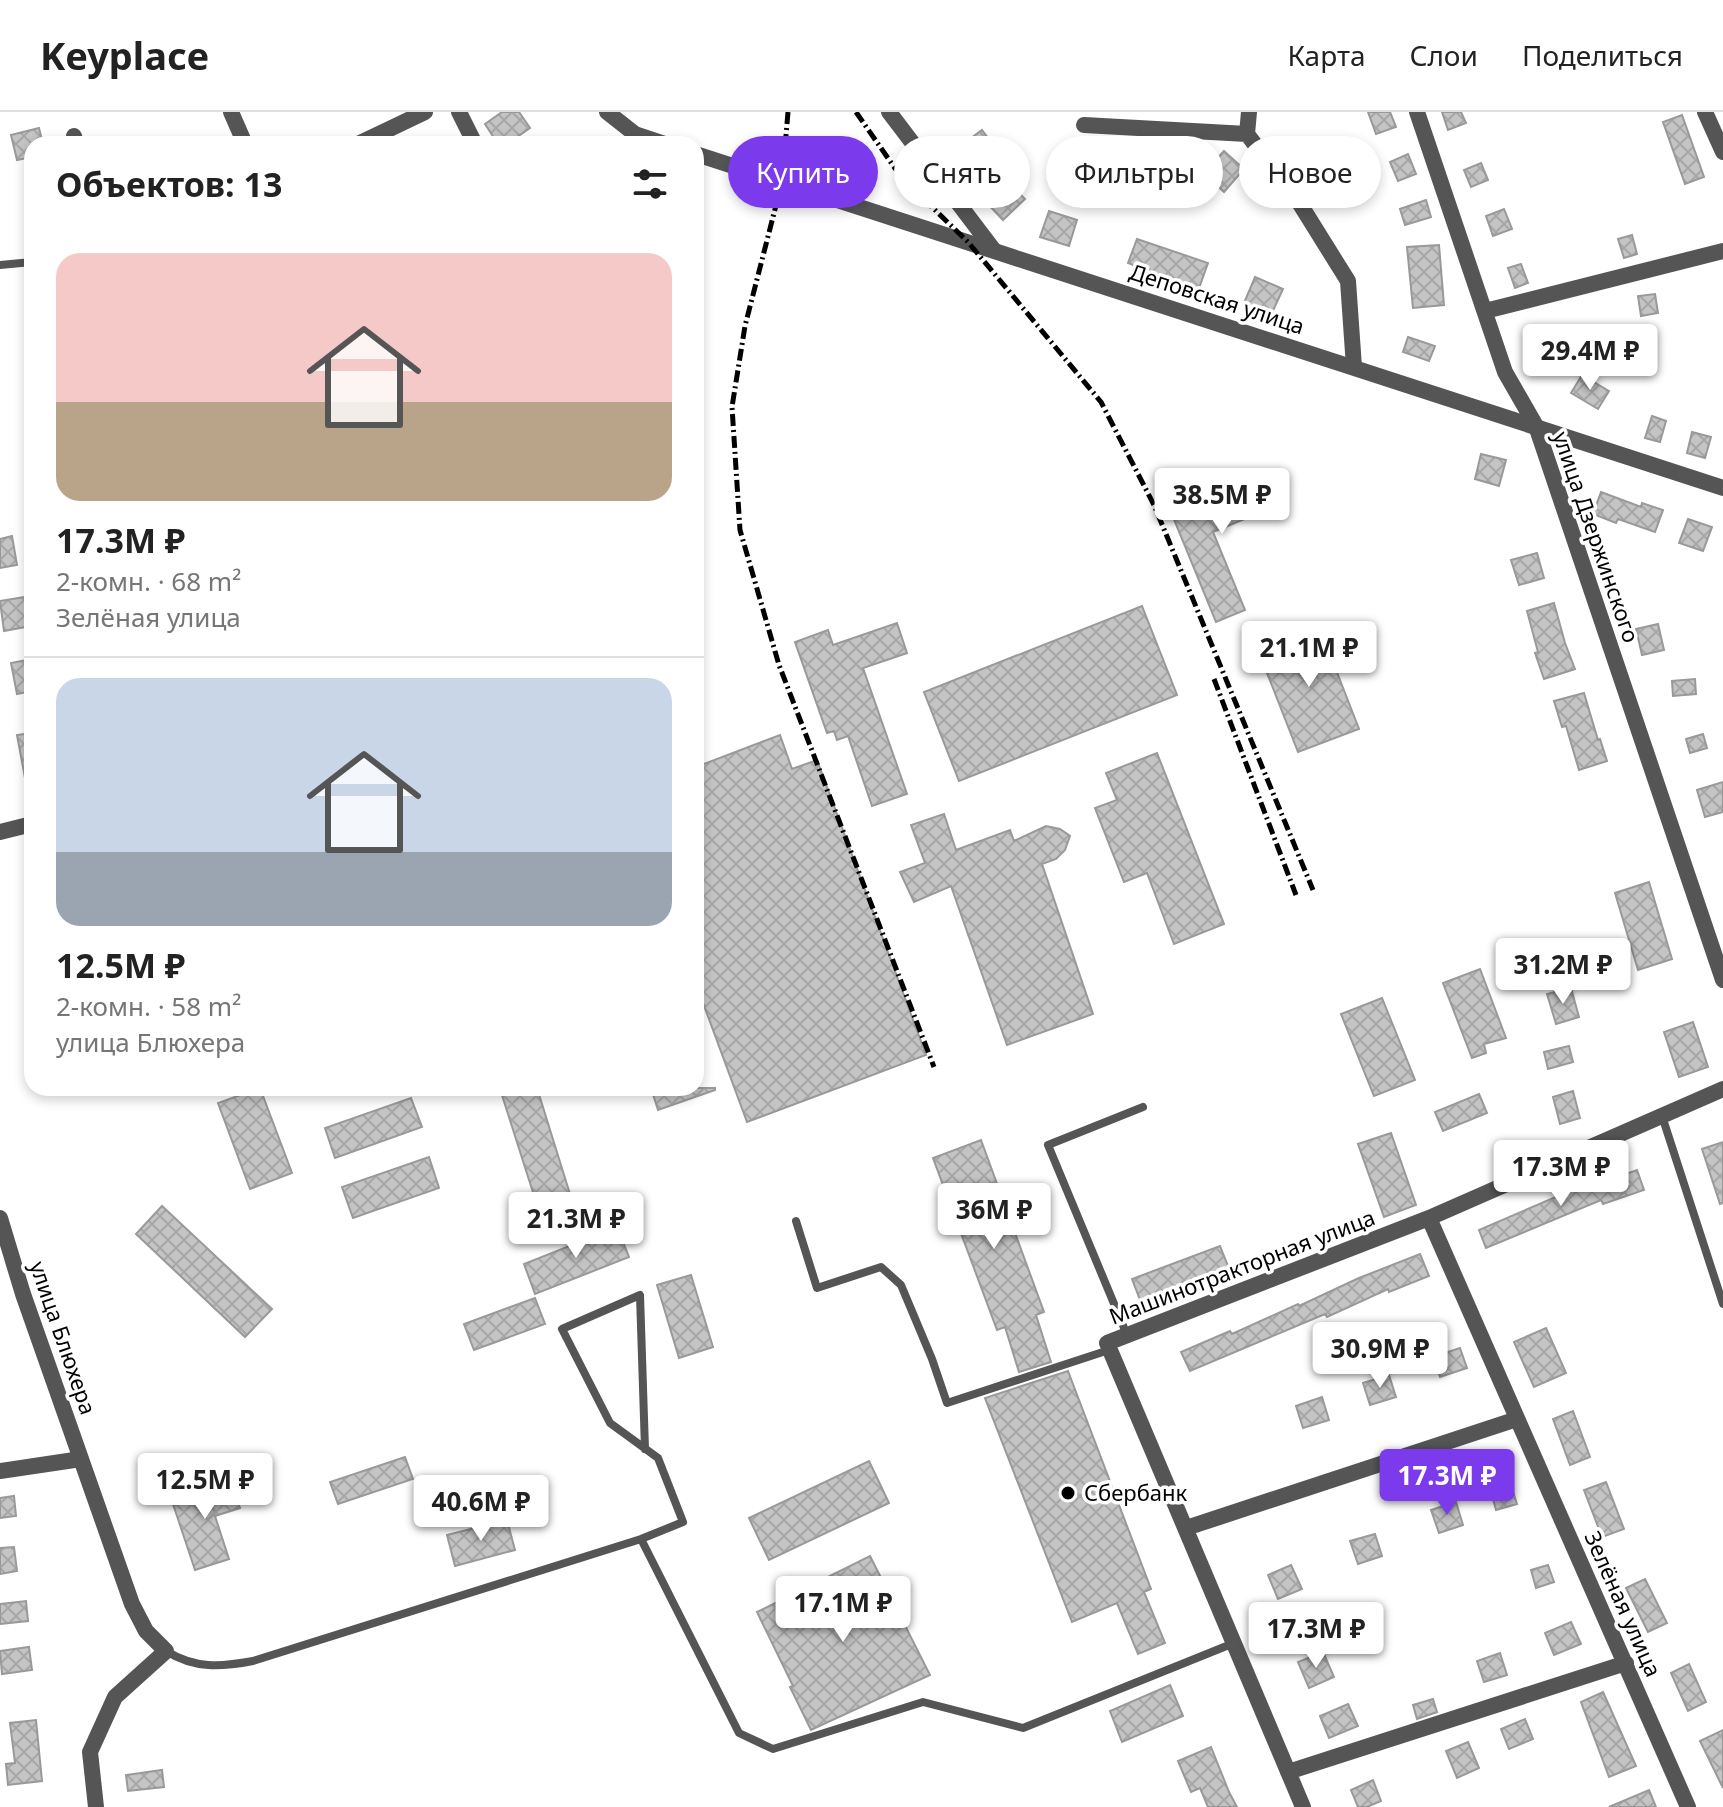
<!DOCTYPE html>
<html lang="ru">
<head>
<meta charset="utf-8">
<style>
	body { margin:0; font-family:"Noto Sans",sans-serif; background:#f2f2f2; color:#222; height:100vh; display:flex; flex-direction:column; font-size:30px; white-space:nowrap }
	* { box-sizing:border-box; margin:0 }
	p { font-size:26px; color:#767676 }
	.icon { flex:none; width:44px; height:44px; fill:none; stroke:currentColor; stroke-width:2; stroke-linecap:round; stroke-linejoin:round }
	.map { position:relative; flex:1; overflow:hidden }
	.details { position:absolute; left:24px; top:24px; width:680px; height:960px; display:flex; flex-direction:column; background:#fff; border-radius:24px; box-shadow:0 4px 12px #0003 }
	.details>* { flex:none }
	.top-card { position:absolute; left:728px; top:24px; width:760px; height:72px; display:flex; gap:16px }
	.price { position:absolute; translate:-50% -68px; padding:0 18px; border-radius:8px; background:#fff; color:#222; font-size:26px; line-height:52px; filter:drop-shadow(0 2px 4px #0008) }
	.price::after { content:''; position:absolute; left:50%; top:48px; width:24px; height:18px; margin-left:-12px; background:inherit; clip-path:polygon(0 0,100% 0,50% 100%) }
	.price.active { background:#7c3aed; color:#fff }
	ul { padding:0; list-style:none }
	li { display:grid; align-content:center; gap:16px; height:424px; padding:0 32px }
	li+li { border-top:2px solid #e0e0e0 }
	li span { display:grid; place-items:center; height:248px; border-radius:24px; color:#555 }
	li>.icon { margin-inline-start:auto }
	span .icon { width:144px; height:144px; fill:#fffc; stroke-width:1 }
	li b { font-size:34px }
	h2 { display:flex; justify-content:space-between; align-items:center; height:96px; padding:0 32px; font-size:34px }
	.chip { padding:0 28px; border-radius:36px; background:#fff; box-shadow:0 4px 12px #0003; font-size:28px; line-height:72px }
	.chip.active { background:#7c3aed; color:#fff }
	header { display:flex; align-items:center; gap:48px; box-sizing:border-box; height:112px; padding:0 40px; background:#fff; border-bottom:2px solid #e0e0e0 }
	header strong { font-size:38px }
	nav { display:flex; gap:44px; margin-inline-start:auto; font-size:28px }
	.map>svg:first-child { display:block }
</style>
</head>
<body>
<header>
<strong>Keyplace</strong>
<nav><a>Карта</a><a>Слои</a><a>Поделиться</a></nav>
</header>
<div class="map">
<svg width="1723" height="1695" viewBox="0 0 1723 1695">
	<defs>
		<pattern id="building-cross-hatch" width="8" height="8" patternUnits="userSpaceOnUse" patternTransform="scale(2)"><rect width="8" height="8" fill="#c4c4c4"/><path d="M0 0l8 8M0 8l8-8" fill="none" stroke="#a7a7a7"/></pattern>
	</defs>
	<rect width="100%" height="100%" fill="#fff"/>
	<path fill="url(#building-cross-hatch)" stroke="#999" stroke-width="2" d="M502 0H519L530 16 507 32H498L485 12Z
		M1368 0H1390L1396 15 1376 22Z
		M1442 0H1461L1466 11 1448 18Z
		M1682 3 1704 65 1685 72 1663 10Z
		M39 16 43 32H32V45L17 48 11 23Z
		M982 18 999 40 975 58 958 36Z
		M1088 29 1118 30 1117 57 1087 56Z
		M1188 33 1189 53 1165 54V34Z
		M1224 39 1244 57 1224 80 1204 61Z
		M1408 42 1416 62 1398 69 1390 50Z
		M1481 51 1488 68 1471 75 1464 58Z
		M1005 67 1025 87 1003 108 984 88Z
		M1426 88 1431 105 1405 113 1400 97Z
		M1504 97 1512 117 1493 124 1486 104Z
		M1049 99 1077 108 1069 134 1040 125Z
		M1632 123 1637 142 1624 146 1618 127Z
		M1137 127 1208 151 1198 179 1128 151Z
		M1439 133 1444 193 1413 196 1407 135Z
		M1521 152 1528 171 1515 176 1508 156Z
		M1255 165 1283 177 1271 203 1244 191Z
		M1655 182 1658 201 1641 204 1638 184Z
		M1408 225 1435 234 1429 249 1403 240Z
		M1582 263 1609 279 1598 297 1571 281Z
		M1652 304 1666 309 1660 330 1645 326Z
		M1692 320 1711 325 1705 346 1687 341Z
		M1481 342 1506 348 1499 374 1475 367Z
		M1270 359 1283 391 1213 420 1245 498 1216 510 1171 400Z
		M1601 380 1641 395 1642 391 1663 398 1655 420 1618 407 1616 411 1593 402Z
		M1688 407 1712 415 1703 439 1679 431Z
		M12 424 17 453 0 456V427Z
		M1537 441 1544 466 1519 473 1511 448Z
		M25 485 31 514 4 519 0 489Z
		M1554 491 1565 531 1575 557 1544 567 1535 541 1538 540 1527 499Z
		M1142 494 1177 583 959 669 924 580Z
		M897 511 907 541 863 556 907 682 872 694 848 624 837 628 834 619 827 621 795 530 828 518 833 533Z
		M1658 512 1664 538 1642 543 1636 517Z
		M1319 514 1359 617 1298 640 1258 538Z
		M32 547V579L17 582 11 551Z
		M1695 567 1696 582 1673 584 1672 569Z
		M1584 581 1598 628 1600 627 1607 649 1579 658 1566 614 1562 615 1554 589Z
		M32 621V666H25L17 623Z
		M1703 622 1707 636 1690 641 1686 627Z
		M780 623 792 657 817 648 926 943 747 1010 696 872V655Z
		M1157 641 1224 812 1174 832 1147 761 1124 770 1095 696 1117 688 1106 661Z
		M1723 670V700L1705 705 1697 678Z
		M944 702 956 738 1010 718 1014 729 1046 714 1060 717 1070 724 1065 738 1056 747 1042 752 1093 902 1007 933 951 774 914 790 900 760 925 751 911 713Z
		M1649 770 1672 847 1638 858 1615 781Z
		M1480 857 1506 926 1484 932 1486 941 1472 946 1443 871Z
		M1571 876 1579 905 1556 912 1547 882Z
		M1382 886 1415 968 1374 984 1341 902Z
		M1693 910 1708 955 1679 965 1664 920Z
		M1569 934 1573 950 1548 957 1544 940Z
		M260 976 292 1061 250 1077 218 991Z
		M512 976H537L570 1082 537 1093 501 980Z
		M651 976H715V978L658 998Z
		M1573 979 1580 1006 1560 1012 1553 985Z
		M1479 982 1487 1001 1443 1019 1435 1000Z
		M411 986 422 1015 335 1046 325 1016Z
		M1391 1021 1416 1093 1384 1105 1358 1032Z
		M981 1028 1044 1200 1036 1203 1051 1250 1019 1260 1005 1215 997 1218 933 1046Z
		M1723 1030V1091L1720 1092 1702 1037Z
		M429 1045 439 1076 353 1106 342 1075Z
		M1637 1058 1644 1078 1603 1092 1601 1088 1486 1136 1479 1118 1574 1077 1575 1080Z
		M162 1094 272 1197 245 1225 136 1122Z
		M617 1115 629 1145 535 1182 524 1152Z
		M1220 1134 1232 1164 1144 1198 1132 1167Z
		M1420 1142 1429 1164 1389 1180 1388 1177 1327 1205 1325 1202 1190 1259 1181 1240 1230 1219 1232 1222 1298 1192 1299 1194 1359 1166Z
		M691 1163 713 1235 679 1246 657 1173Z
		M535 1186 545 1212 474 1238 464 1212Z
		M1546 1216 1566 1261 1534 1275 1514 1230Z
		M1460 1236 1467 1256 1440 1265 1433 1245Z
		M1068 1259 1151 1477 1144 1480 1165 1531 1138 1542 1117 1491 1072 1510 985 1286Z
		M1389 1263 1396 1285 1370 1293 1363 1271Z
		M1322 1285 1329 1308 1303 1316 1296 1294Z
		M1573 1299 1590 1345 1570 1353 1553 1307Z
		M405 1345 413 1367 338 1392 330 1370Z
		M869 1349 889 1391 769 1448 749 1406Z
		M229 1365 240 1396 215 1404 229 1447 195 1458 171 1386Z
		M1510 1370 1517 1392 1496 1398 1490 1376Z
		M1606 1370 1624 1417 1602 1425 1584 1378Z
		M14 1384 16 1404 0 1406V1386Z
		M1456 1390 1463 1413 1439 1421 1431 1398Z
		M507 1408 515 1438 455 1454 447 1423Z
		M1375 1422 1382 1444 1358 1452 1350 1429Z
		M14 1435 17 1459 0 1462V1436Z
		M870 1444 930 1563 811 1618 790 1575 793 1574 757 1500Z
		M1291 1453 1302 1477 1278 1487 1268 1463Z
		M1548 1453 1554 1470 1536 1476 1531 1458Z
		M1645 1467 1667 1511 1648 1520 1626 1476Z
		M26 1489 28 1509 0 1512V1492Z
		M1571 1510 1581 1532 1554 1543 1545 1521Z
		M29 1535 32 1558 2 1562 0 1539Z
		M1323 1540 1334 1565 1309 1576 1298 1550Z
		M1500 1541 1507 1563 1484 1570 1477 1549Z
		M1689 1552 1706 1590 1688 1599 1671 1561Z
		M1170 1573 1183 1604 1122 1630 1110 1599Z
		M1603 1580 1636 1654 1609 1665 1581 1590Z
		M1433 1587 1437 1600 1417 1607 1413 1593Z
		M1348 1592 1358 1614 1329 1626 1320 1604Z
		M1525 1607 1533 1627 1509 1637 1501 1617Z
		M36 1608 42 1669 8 1673 6 1652 15 1651 10 1611Z
		M1723 1618V1676L1700 1629Z
		M1468 1630 1479 1656 1457 1666 1446 1639Z
		M1211 1635 1229 1680 1237 1695H1208L1200 1676 1191 1680 1178 1649Z
		M162 1658 164 1675 128 1679 126 1663Z
		M1373 1668 1381 1689 1367 1695H1358L1351 1678Z
		M1649 1678 1656 1695H1609Z"/>
	<g fill="none" stroke-linecap="round" stroke-linejoin="round">
		<path stroke="#555" stroke-width="8" d="M0 153 32 150
			M1662 1004 1723 1192
			M796 1109 817 1176 881 1155 901 1173 932 1247 947 1291 1109 1238
			M1127 1223 1048 1033 1143 995
			M641 1427 739 1621 773 1637 923 1590 1023 1616 1234 1531
			M166 1539C195 1557 221 1555 253 1549L641 1427 683 1410 658 1346 610 1311 562 1217 640 1183 645 1337"/>
		<path stroke="#555" stroke-width="16" d="M231 0 245 32
			M459 0 475 32
			M889 0 993 137
			M1249 0 1247 22 1300 92 1348 169 1354 255
			M1417 0 1505 260 1536 314 1723 868
			M1705 0 1723 40
			M1084 13 1247 22
			M74 24 76 32
			M358 32 425 0
			M1485 199 1723 139
			M0 720 32 712
			M0 1106 23 1182 132 1492 146 1519 166 1539 115 1585 90 1640 96 1695
			M1429 1106 1688 1695
			M0 1359 81 1347
			M1186 1416 1517 1307
			M1288 1660 1626 1551
			M1303 1695 1107 1231 1429 1106 1723 977"/>
		<path stroke="#555" stroke-width="16" d="M607 0 635 22 665 32
			M696 42 1723 376"/>
		<path stroke="#000" stroke-width="5" stroke-dasharray="12 4 2 4" stroke-linecap="butt" d="M788 0 782 70 745 214 732 295 740 418 779 553 934 955
			M856 0 901 65 968 130 1101 290 1154 393 1313 778
			M1214 567 1296 783"/>
	</g>
	<circle fill="#000" stroke="#fff" stroke-width="3" cx="1068" cy="1381" r="8"/>
	<g text-anchor="middle" stroke-width="7" stroke-linejoin="round" paint-order="stroke">
		<g font-size="22" fill="#000" stroke="#fff">
			<text transform="translate(1217 187) rotate(18)" y="8">Деповская улица</text>
			<text transform="translate(1596 425) rotate(71)" y="8">улица Дзержинского</text>
			<text transform="translate(1242 1155) rotate(-21)" y="8">Машинотракторная улица</text>
			<text transform="translate(63 1226) rotate(71)" y="8">улица Блюхера</text>
			<text transform="translate(1623 1492) rotate(66)" y="8">Зелёная улица</text>
		</g>
		<g font-size="22" fill="#000" stroke="#fff" text-anchor="start">
			<text x="1084" y="1389">Сбербанк</text>
		</g>
	</g>
</svg>
<b class="price" style="left:1590px;top:280px">29.4M ₽</b>
<b class="price" style="left:1222px;top:424px">38.5M ₽</b>
<b class="price" style="left:1309px;top:577px">21.1M ₽</b>
<b class="price" style="left:1563px;top:894px">31.2M ₽</b>
<b class="price" style="left:1561px;top:1096px">17.3M ₽</b>
<b class="price" style="left:994px;top:1139px">36M ₽</b>
<b class="price" style="left:576px;top:1148px">21.3M ₽</b>
<b class="price" style="left:1380px;top:1278px">30.9M ₽</b>
<b class="price active" style="left:1447px;top:1405px">17.3M ₽</b>
<b class="price" style="left:205px;top:1409px">12.5M ₽</b>
<b class="price" style="left:481px;top:1431px">40.6M ₽</b>
<b class="price" style="left:843px;top:1532px">17.1M ₽</b>
<b class="price" style="left:1316px;top:1558px">17.3M ₽</b>
<div class="top-card">
<a class="chip active">Купить</a>
<a class="chip">Снять</a>
<a class="chip">Фильтры</a>
<a class="chip">Новое</a>
</div>
<section class="details">
<h2>Объектов: 13<svg class="icon" aria-label="filters" viewBox="0 0 24 24"><path d="M4 7h16M4 17h16"/><circle cx="9" cy="7" r="2"/><circle cx="15" cy="17" r="2"/></svg></h2>
<ul>
<li><span style="background:linear-gradient(#f6c9c9 60%,#b9a48a 0)"><svg class="icon" aria-label="home" viewBox="0 0 24 24"><path d="M3 11l9-7 9 7M6 9v11h12V9"/></svg></span><div><b>17.3M ₽</b><p>2-комн. · 68 m²</p><p>Зелёная улица</p></div></li>
<li><span style="background:linear-gradient(#c9d6e8 70%,#9aa5b1 0)"><svg class="icon" aria-label="home" viewBox="0 0 24 24"><path d="M3 11l9-7 9 7M6 9v11h12V9"/></svg></span><div><b>12.5M ₽</b><p>2-комн. · 58 m²</p><p>улица Блюхера</p></div></li>
</ul>
</section>
</div>
</body>
</html>
